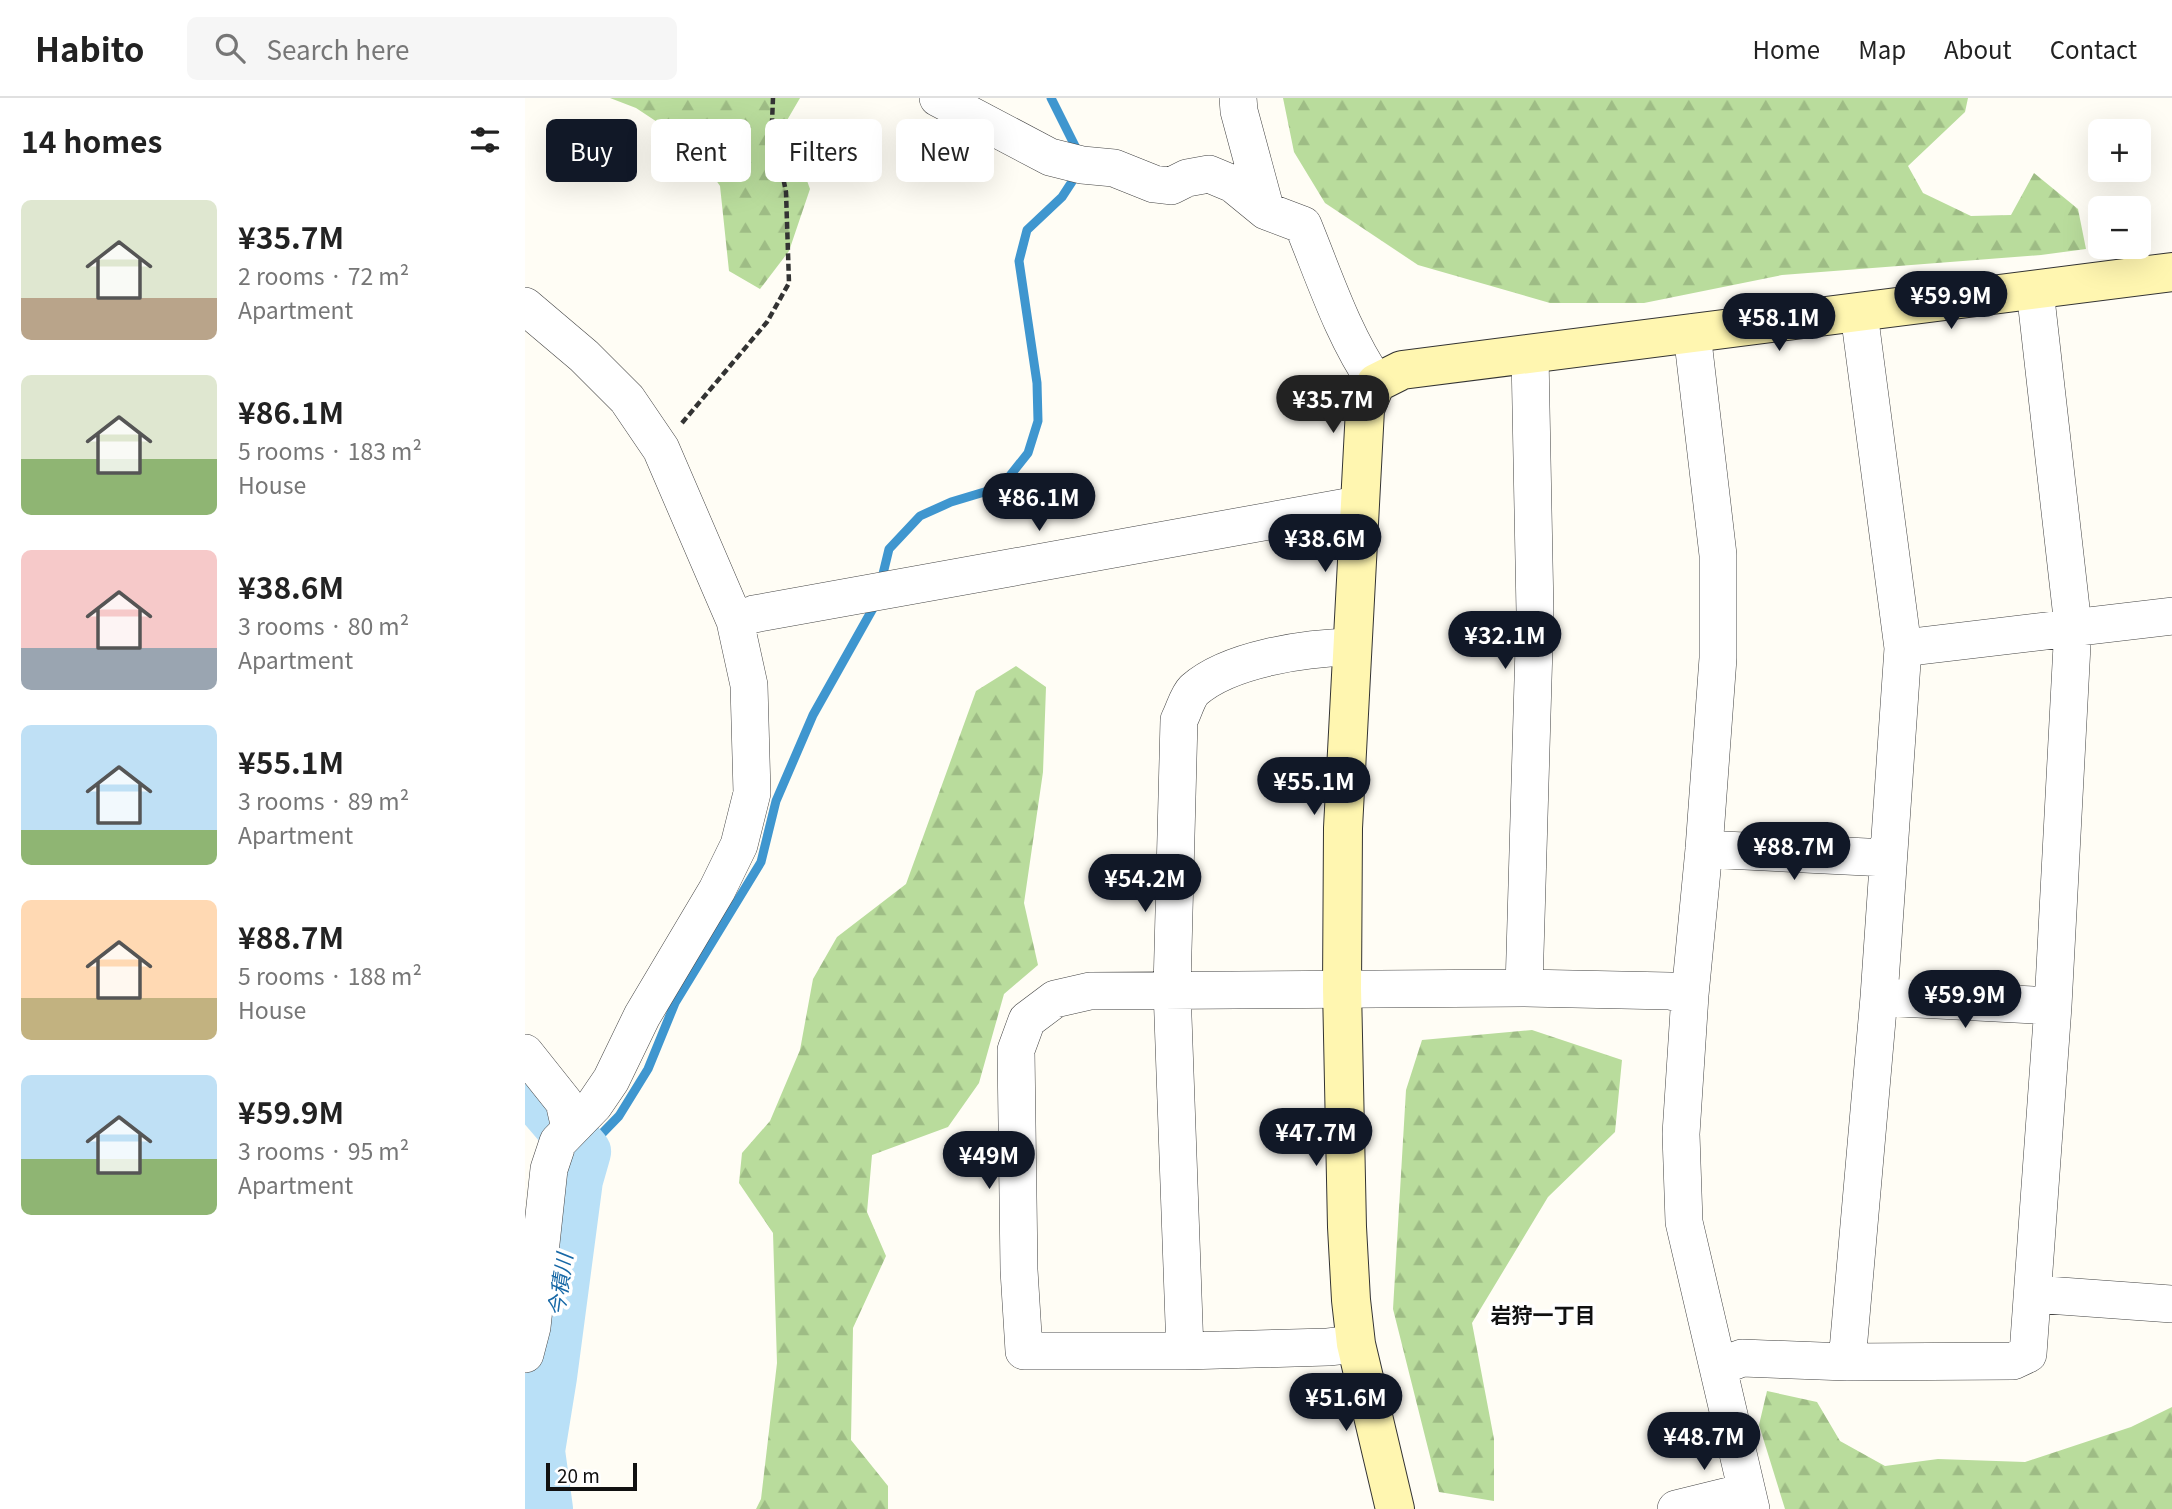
<!DOCTYPE html>
<html lang="en">
<head>
<meta charset="utf-8">
<style>
	body { margin:0; font-family:Georgia,"Noto Sans JP",serif; background:#f6f6f6; color:#222; height:100vh; display:flex; flex-direction:column; font-size:26px; white-space:nowrap }
	* { box-sizing:border-box; margin:0 }
	p { font-size:23px; color:#767676 }
	.icon { flex:none; width:38px; height:38px; fill:none; stroke:currentColor; stroke-width:2; stroke-linecap:round; stroke-linejoin:round }
	.map { position:relative; flex:1; overflow:hidden }
	.details { display:flex; flex-direction:column; background:#fff; width:525px }
	.details>* { flex:none }
	.guide { position:absolute; left:21px; top:21px; width:665px; height:63px; display:flex; gap:14px }
	.controls { position:absolute; left:1563px; top:21px; display:grid; gap:14px }
	.controls a { display:grid; place-items:center; width:63px; height:63px; border-radius:10px; background:#fff; box-shadow:0 7px 28px #0002; font-size:35px }
	.scale { position:absolute; left:21px; bottom:18px; width:91px; box-sizing:border-box; padding-left:7px; border:4px solid #111; border-top:0; font-size:19px; line-height:24px; white-space:nowrap; color:#111; -webkit-text-stroke:5px #fff; paint-order:stroke }
	.price { position:absolute; translate:-50% -60px; padding:0 16px; border-radius:24px; background:#111827; color:#fff; font-size:23px; line-height:46px; filter:drop-shadow(0 2px 4px #0008) }
	.price::after { content:''; position:absolute; left:50%; top:42px; width:21px; height:16px; margin-left:-10px; background:inherit; clip-path:polygon(0 0,100% 0,50% 100%) }
	.price.current { background:#222; color:#fff }
	ul { padding:0; list-style:none }
	li { display:flex; align-items:center; gap:21px; height:175px; padding:0 21px }
	li span { display:grid; place-items:center; flex:none; width:196px; height:140px; border-radius:10px; color:#555 }
	li>.icon { margin-inline-start:auto }
	span .icon { width:84px; height:84px; fill:#fffc; stroke-width:1 }
	li b { font-size:30px }
	h2 { display:flex; justify-content:space-between; align-items:center; height:84px; padding:0 21px; font-size:30px }
	.pill { padding:0 24px; border-radius:10px; background:#fff; box-shadow:0 7px 28px #0002; font-size:24px; line-height:63px }
	.pill.current { background:#111827; color:#fff }
	header { display:flex; align-items:center; gap:42px; box-sizing:border-box; height:98px; padding:0 35px; background:#fff; border-bottom:2px solid #e0e0e0 }
	header strong { font-size:33px }
	nav { display:flex; gap:38px; margin-inline-start:auto; font-size:24px }
	.search { width:490px; height:63px; background:#f6f6f6; display:flex; align-items:center; gap:18px; box-sizing:border-box; padding:0 24px; border-radius:10px; color:#767676; font-size:26px }
	main { display:flex; flex:1; min-height:0 }
	.map>svg:first-child { display:block }
</style>
</head>
<body>
<header>
<strong>Habito</strong>
<div class="search"><svg class="icon" aria-label="search" viewBox="0 0 24 24"><circle cx="10" cy="10" r="6"/><path d="M15 15l6 6"/></svg>Search here</div>
<nav><a>Home</a><a>Map</a><a>About</a><a>Contact</a></nav>
</header>
<main>
<section class="details">
<h2>14 homes<svg class="icon" aria-label="filters" viewBox="0 0 24 24"><path d="M4 7h16M4 17h16"/><circle cx="9" cy="7" r="2"/><circle cx="15" cy="17" r="2"/></svg></h2>
<ul>
<li><span style="background:linear-gradient(#dfe7d0 70%,#b9a48a 0)"><svg class="icon" aria-label="home" viewBox="0 0 24 24"><path d="M3 11l9-7 9 7M6 9v11h12V9"/></svg></span><div><b>¥35.7M</b><p>2 rooms · 72 m²</p><p>Apartment</p></div></li>
<li><span style="background:linear-gradient(#dfe7d0 60%,#8fb573 0)"><svg class="icon" aria-label="home" viewBox="0 0 24 24"><path d="M3 11l9-7 9 7M6 9v11h12V9"/></svg></span><div><b>¥86.1M</b><p>5 rooms · 183 m²</p><p>House</p></div></li>
<li><span style="background:linear-gradient(#f6c9c9 70%,#9aa5b1 0)"><svg class="icon" aria-label="home" viewBox="0 0 24 24"><path d="M3 11l9-7 9 7M6 9v11h12V9"/></svg></span><div><b>¥38.6M</b><p>3 rooms · 80 m²</p><p>Apartment</p></div></li>
<li><span style="background:linear-gradient(#bfe0f5 75%,#8fb573 0)"><svg class="icon" aria-label="home" viewBox="0 0 24 24"><path d="M3 11l9-7 9 7M6 9v11h12V9"/></svg></span><div><b>¥55.1M</b><p>3 rooms · 89 m²</p><p>Apartment</p></div></li>
<li><span style="background:linear-gradient(#ffd9b3 70%,#c2b280 0)"><svg class="icon" aria-label="home" viewBox="0 0 24 24"><path d="M3 11l9-7 9 7M6 9v11h12V9"/></svg></span><div><b>¥88.7M</b><p>5 rooms · 188 m²</p><p>House</p></div></li>
<li><span style="background:linear-gradient(#bfe0f5 60%,#8fb573 0)"><svg class="icon" aria-label="home" viewBox="0 0 24 24"><path d="M3 11l9-7 9 7M6 9v11h12V9"/></svg></span><div><b>¥59.9M</b><p>3 rooms · 95 m²</p><p>Apartment</p></div></li>
</ul>
</section>
<div class="map">
<svg width="1647" height="1411" viewBox="0 0 1647 1411">
	<defs>
		<pattern id="forest-firs" width="22" height="20" patternUnits="userSpaceOnUse" patternTransform="scale(1.75)"><rect width="22" height="20" fill="#b9dc9c"/><path d="M5 1l3.5 6h-7zM16 11l3.5 6h-7z" fill="#9ebc85"/></pattern>
	</defs>
	<rect width="100%" height="100%" fill="#fffdf5"/>
	<path fill="url(#forest-firs)" d="M85 0H275L261 24 285 91 264 153 235 191 204 173 195 88 167 47 111 10Z
		M758 0H1443L1440 14 1383 68 1398 95 1446 118 1486 117 1509 75 1553 111 1561 151 1516 157 1257 177 1119 205H1025L893 167 800 105 769 54Z
		M491 568 521 589 518 674 499 805 513 867 479 896 454 985 423 1029 347 1057 342 1114 361 1158 328 1230 326 1342 363 1388V1411H231L236 1401 252 1265 248 1135 214 1085 217 1055 245 1023 275 952 288 881 312 839 381 786 451 593Z
		M1007 932 1097 962 1090 1034 1023 1099 947 1225 969 1341V1403L914 1394 868 1211 881 992 897 942Z
		M1242 1293 1292 1304 1315 1343 1360 1368 1413 1361 1500 1364 1606 1329 1647 1309V1411H1260L1234 1327Z"/>
	<g fill="none" stroke-linecap="round" stroke-linejoin="round">
		<path stroke="#3f96cf" stroke-width="9" d="M526 0 551 50V55
			M356 484 364 451 395 418 426 404 476 389 503 355 513 323 512 285 494 163 502 132 537 99 552 76V73
			M59 1054 94 1018 123 971 150 905 236 764 251 703 288 617 351 505"/>
		<path stroke="#b9e0f7" stroke-width="54" d="M7 993 59 1054 51 1082 25 1279 13 1353 21 1411"/>
		<defs>
			<path id="street" d="M413 0 525 59 557 67 589 70 629 86 646 88 662 80 684 76 708 86 741 113 778 127C800 181 818 237 851 285
				M713 0 714 13 741 113
				M0 208 59 258 102 301 136 351 210 523 224 587 227 695 214 747 192 792 117 918 86 982 69 1007 33 1044 24 1071 7 1229 0 1256
				M1167 235 1193 457V560L1179 751 1165 897 1156 1036 1159 1124 1226 1411
				M210 523 229 516 833 407
				M1378 550 1647 518
				M1179 751 1362 760
				M999 890 1010 514 1005 257
				M1354 899 1528 908
				M0 955 39 1004 45 1030
				M1508 1196 1647 1206
				M831 1246 803 1249 660 1253H499L494 1172 491 952 502 922 530 901 565 893 999 890 1145 893 1165 897
				M660 1253 647 891 654 622C659 613 662 599 669 592 704 561 780 550 826 549
				M1322 1264 1354 899 1378 550 1334 215
				M1194 1269 1217 1260 1322 1264 1488 1263 1503 1256 1528 908 1548 528 1510 192
				M1151 1411 1220 1394"/>
			<path id="secondary" d="M870 1411 831 1246 826 1202 822 1129 817 890 818 730 840 311 851 285 877 272 1647 174"/>
		</defs>
		<use href="#street" stroke="#444" stroke-width="38"/>
		<use href="#secondary" stroke="#333" stroke-width="40"/>
		<path stroke="#333" stroke-width="4.5" stroke-dasharray="7 3.5" stroke-linecap="butt" d="M157 325 242 224 264 185 261 94 247 24 248 0"/>
		<use href="#street" stroke="#fff" stroke-width="37"/>
		<use href="#secondary" stroke="#fff6b0" stroke-width="38"/>
	</g>
	<g text-anchor="middle" stroke-width="7" stroke-linejoin="round" paint-order="stroke">
		<g font-size="21" font-style="italic" fill="#1768a6" stroke="#fff">
			<text transform="translate(36 1187) rotate(-82)" y="7">今積川</text>
		</g>
		<g font-size="21" font-weight="bold" fill="#111" stroke="#fff">
			<text x="1018" y="1225">岩狩一丁目</text>
		</g>
	</g>
</svg>
<div class="controls">
<a>+</a>
<a>−</a>
</div>
<div class="scale">20 m</div>
<b class="price" style="left:1426px;top:233px">¥59.9M</b>
<b class="price" style="left:1254px;top:255px">¥58.1M</b>
<b class="price current" style="left:808px;top:337px">¥35.7M</b>
<b class="price" style="left:514px;top:435px">¥86.1M</b>
<b class="price" style="left:800px;top:476px">¥38.6M</b>
<b class="price" style="left:980px;top:573px">¥32.1M</b>
<b class="price" style="left:789px;top:719px">¥55.1M</b>
<b class="price" style="left:1269px;top:784px">¥88.7M</b>
<b class="price" style="left:620px;top:816px">¥54.2M</b>
<b class="price" style="left:1440px;top:932px">¥59.9M</b>
<b class="price" style="left:791px;top:1070px">¥47.7M</b>
<b class="price" style="left:464px;top:1093px">¥49M</b>
<b class="price" style="left:821px;top:1335px">¥51.6M</b>
<b class="price" style="left:1179px;top:1374px">¥48.7M</b>
<div class="guide">
<a class="pill current">Buy</a>
<a class="pill">Rent</a>
<a class="pill">Filters</a>
<a class="pill">New</a>
</div>
</div>
</main>
</body>
</html>
